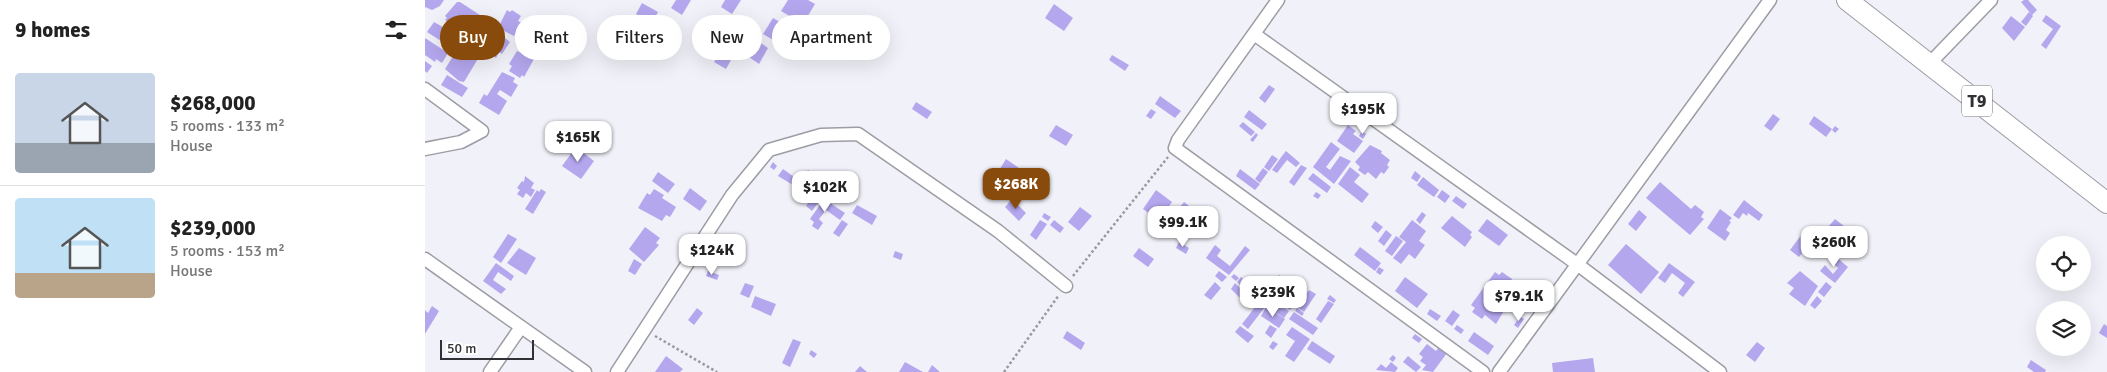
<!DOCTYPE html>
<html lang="en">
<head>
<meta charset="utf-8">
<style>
	body { margin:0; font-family:Signika,sans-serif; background:#f2f2f2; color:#222; height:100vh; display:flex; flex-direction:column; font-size:19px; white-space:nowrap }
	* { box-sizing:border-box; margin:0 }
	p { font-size:16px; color:#767676 }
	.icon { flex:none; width:28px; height:28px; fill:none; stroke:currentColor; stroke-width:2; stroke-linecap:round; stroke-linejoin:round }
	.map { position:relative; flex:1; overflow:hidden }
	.sheet { display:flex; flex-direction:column; background:#fff; width:425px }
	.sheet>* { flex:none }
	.hud { position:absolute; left:15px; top:15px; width:475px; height:45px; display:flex; gap:10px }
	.controls { position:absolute; left:1611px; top:236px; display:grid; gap:10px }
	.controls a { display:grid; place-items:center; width:55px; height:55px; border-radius:50%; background:#fff; box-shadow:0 5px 20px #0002; font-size:25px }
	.scale { position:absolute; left:15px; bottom:12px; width:94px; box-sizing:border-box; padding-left:5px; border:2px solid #313034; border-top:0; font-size:14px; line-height:18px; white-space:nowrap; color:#313034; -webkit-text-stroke:4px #fff; paint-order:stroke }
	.price { position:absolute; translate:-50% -42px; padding:0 11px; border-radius:10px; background:#fff; color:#222; font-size:16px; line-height:32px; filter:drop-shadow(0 1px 2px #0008) }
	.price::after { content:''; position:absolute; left:50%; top:30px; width:15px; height:11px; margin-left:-8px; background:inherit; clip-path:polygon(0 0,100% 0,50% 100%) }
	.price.selected { background:#884b0b; color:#fff }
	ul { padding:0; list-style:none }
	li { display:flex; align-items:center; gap:15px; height:125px; padding:0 15px }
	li+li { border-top:1px solid #e0e0e0 }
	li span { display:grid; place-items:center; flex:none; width:140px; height:100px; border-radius:5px; color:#555 }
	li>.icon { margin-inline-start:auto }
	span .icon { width:60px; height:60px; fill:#fffc; stroke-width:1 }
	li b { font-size:21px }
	h2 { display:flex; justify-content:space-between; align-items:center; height:60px; padding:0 15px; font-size:21px }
	.chip { padding:0 18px; border-radius:22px; background:#fff; box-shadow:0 5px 20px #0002; font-size:18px; line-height:45px }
	.chip.selected { background:#884b0b; color:#fff }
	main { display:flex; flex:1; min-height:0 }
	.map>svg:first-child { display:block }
</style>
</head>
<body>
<main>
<section class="sheet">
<h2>9 homes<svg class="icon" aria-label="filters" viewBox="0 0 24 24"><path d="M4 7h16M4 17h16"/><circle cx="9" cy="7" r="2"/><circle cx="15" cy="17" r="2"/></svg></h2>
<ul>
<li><span style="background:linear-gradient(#c9d6e8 70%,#9aa5b1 0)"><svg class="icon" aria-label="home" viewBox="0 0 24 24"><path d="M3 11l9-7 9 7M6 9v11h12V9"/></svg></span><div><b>$268,000</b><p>5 rooms · 133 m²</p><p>House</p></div></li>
<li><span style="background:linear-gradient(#bfe0f5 75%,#b9a48a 0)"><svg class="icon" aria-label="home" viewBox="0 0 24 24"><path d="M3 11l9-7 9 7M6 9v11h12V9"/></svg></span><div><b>$239,000</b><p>5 rooms · 153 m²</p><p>House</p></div></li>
</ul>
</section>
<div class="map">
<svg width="1682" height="372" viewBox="0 0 1682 372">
	<rect width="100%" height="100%" fill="#f1f1f9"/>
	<path fill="#b5a7ee" d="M0 0H19L15 6 7 10 0 7Z
		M251 0H266L257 15 246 8Z
		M300 0H316L307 14 296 7Z
		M363 0H383L390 4 378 24 356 11Z
		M1599 0H1603L1612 10 1607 15 1596 2Z
		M32 2H35L58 17 55 21 57 22 45 37 20 20 22 18 20 16Z
		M217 3 233 12 227 23 211 14Z
		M629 4 648 18 639 31 620 18Z
		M82 10 85 12 87 10 96 16 93 21 97 23 89 36 73 28Z
		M1604 12 1608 16 1601 26 1596 22Z
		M294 15 305 23 293 39 282 31Z
		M1621 15 1636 26 1621 49 1616 45 1628 29 1617 21Z
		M1586 16 1600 27 1589 41 1577 28Z
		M348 18 360 25 350 41 338 34Z
		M9 22 30 34 29 35 33 38 27 48 2 32Z
		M71 31 85 42 77 54 74 52 71 58 60 50 61 48 59 46Z
		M110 32 120 39 118 41 121 43 110 57 96 46 104 34 108 37Z
		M57 33 63 37 55 48 49 44Z
		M0 38 23 53 17 63 11 59 10 62 0 55Z
		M333 41 343 48 334 64 324 57Z
		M35 45 54 57 39 82 34 81 20 69Z
		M92 51 109 59 99 77 97 75 95 78 84 71 87 66 84 64Z
		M295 52 306 60 301 69 289 62Z
		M687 55 704 65 700 71 684 60Z
		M0 61 7 66 2 73 0 71Z
		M77 72 90 78 88 82 93 85 86 97 75 90 72 94 82 101 74 115 54 103 59 94 62 96Z
		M22 75 43 88 37 97 16 85Z
		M844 85 850 89 840 103 834 98Z
		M735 96 756 111 750 118 730 104Z
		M491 102 507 112 502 119 487 109Z
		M726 109 731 112 726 119 721 116Z
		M824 110 842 124 837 130 819 117Z
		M1348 114 1355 119 1346 131 1339 126Z
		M1389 116 1407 129 1401 137 1384 124Z
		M818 122 830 132 826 136 814 126Z
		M631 125 648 135 641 146 624 136Z
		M923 125 931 131 928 134 938 141 929 153 912 141Z
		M1410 126 1414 129 1410 133 1407 130Z
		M937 131 941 134 938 139 934 136Z
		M831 133 833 135 828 142 825 140Z
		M906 142 915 149 901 167 905 170 915 156 926 161 909 184 888 167Z
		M945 145 957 151 956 153 965 160 962 165 964 167 959 174 956 172 951 179 943 172 940 175 933 170 935 167 930 162Z
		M151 147 169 161 156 179 137 166Z
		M861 151 875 163 871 167 857 156Z
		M847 155 853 159 844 171 839 167Z
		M857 156 862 160 852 173 847 170Z
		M581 159 594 168 581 188 568 180Z
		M348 162 352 166 349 170 345 167Z
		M876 165 882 168 869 186 864 182Z
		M925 167 935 175 929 182 944 194 937 203 913 184Z
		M838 168 843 172 835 183 830 179Z
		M358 169 372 179 368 185 353 176Z
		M815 169 835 184 830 190 811 176Z
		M383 170 399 181 393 189 377 179Z
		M990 171 996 176 992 182 986 178Z
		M233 172 250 184 243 193 227 181Z
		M888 173 906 187 902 193 883 179Z
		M100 176 109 183 106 188 110 190 106 197 101 193 98 198 92 194 95 190 92 188 97 181 99 182Z
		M998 177 1014 190 1009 197 992 185Z
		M1235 182 1266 209 1270 205 1279 212 1276 217 1279 219 1265 235 1221 198Z
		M379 186 396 199 387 211 381 206 385 200 374 192Z
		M265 188 282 201 275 211 258 199Z
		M116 189 121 192 108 214 100 209 112 190 114 192Z
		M229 189 239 195 237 198 251 207 245 217 241 215 237 221 213 208 222 193 225 195Z
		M731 190 747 202 734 221 718 209Z
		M1017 190 1025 196 1020 203 1012 197Z
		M891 192 896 195 893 199 888 196Z
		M1031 196 1042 204 1038 209 1027 201Z
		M399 199 420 213 415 220 401 210 394 219 398 223 393 230 387 226 389 222 385 219Z
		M587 199 601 213 594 221 580 207Z
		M1319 200 1338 215 1334 221 1323 213 1322 216 1318 213 1314 219 1308 215Z
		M759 202 764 206 760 211 755 207Z
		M432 205 452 216 447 225 427 213Z
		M655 207 667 216 654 231 643 222Z
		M1295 209 1307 218 1304 221 1306 222 1301 230 1305 233 1300 241 1282 228Z
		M1214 210 1222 217 1211 231 1203 224Z
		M997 212 1001 215 995 224 991 220Z
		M619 213 626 217 623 221 617 217Z
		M1027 216 1047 232 1045 235 1047 237 1040 247 1016 228Z
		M1062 219 1083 235 1074 246 1053 231Z
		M1410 219 1428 233 1416 248 1410 243 1407 248 1398 241 1400 238 1398 236 1403 230 1405 232 1407 230 1403 227Z
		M417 220 423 224 414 237 408 233Z
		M615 220 622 224 611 240 605 235Z
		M629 220 639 228 635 233 625 225Z
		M987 220 1001 231 994 241 1000 245 990 259 984 254 976 264 968 258 981 242 974 237Z
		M950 221 958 227 953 233 946 227Z
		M220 227 235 238 231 243 234 245 219 262 204 249Z
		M961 230 967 235 959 246 953 241Z
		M1380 230 1402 248 1395 257 1382 247 1374 257 1365 250Z
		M83 234 92 239 76 263 68 257Z
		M971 236 978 241 967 256 960 251Z
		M754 242 764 248 761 254 751 248Z
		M1201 244 1234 272 1216 294 1183 265Z
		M790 245 796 250 792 256 805 266 820 246 825 250 804 275 781 258Z
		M935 247 956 263 950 271 929 255Z
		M94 248 111 258 101 275 82 263Z
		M714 248 729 259 723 267 708 256Z
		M470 251 478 254 476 260 468 257Z
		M1404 251 1423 267 1410 283 1395 271 1400 265 1408 274 1413 268 1400 256Z
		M209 259 217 264 210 275 203 271Z
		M71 263 89 276 86 281 73 272 68 280 81 289 76 294 58 281Z
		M1244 263 1270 282 1258 297 1253 293 1260 283 1247 273 1240 283 1233 278Z
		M954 267 959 270 955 275 951 272Z
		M283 271 294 275 292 280 281 276Z
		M794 271 802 277 797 282 790 276Z
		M1375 271 1393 286 1380 306 1364 294 1369 288 1362 283Z
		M1070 272 1074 275 1077 272 1087 279 1085 283 1096 292 1088 303 1085 301 1071 324 1060 315 1057 319 1047 312 1050 308 1046 305Z
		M809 274 814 278 811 281 806 277Z
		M854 275 860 279 839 305 834 301Z
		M816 277 835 293 830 298 812 282Z
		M980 277 1003 294 992 308 970 291Z
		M790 282 796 288 786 300 779 295Z
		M1401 282 1407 287 1399 297 1393 292Z
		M320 283 329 286 324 298 315 294Z
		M810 283 822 295 817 300 806 289Z
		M874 285 880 290 865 310 859 306Z
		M884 290 891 294 879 312 872 307Z
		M905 295 911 300 909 303 902 299Z
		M330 296 351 304 346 316 326 307Z
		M1392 296 1397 301 1390 309 1385 305Z
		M847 300 864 311 859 318 842 307Z
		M903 301 909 304 896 323 891 319Z
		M834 302 840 307 823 329 817 324Z
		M7 306 14 311 0 334V310L3 313Z
		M841 307 860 319 854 328 836 316Z
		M272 308 278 313 269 325 263 320Z
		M872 308 879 313 877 316 870 311Z
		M1005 309 1016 316 1012 321 1002 314Z
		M1028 310 1035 315 1027 326 1020 321Z
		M869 312 893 328 888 335 864 319Z
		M1095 317 1099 319 1093 328 1089 325Z
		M1679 324 1682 326V338L1674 333Z
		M845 325 852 329 846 338 840 333Z
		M1032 325 1039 330 1036 334 1029 329Z
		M815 326 829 336 823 343 810 332Z
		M867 327 885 339 869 362 860 356 870 341 861 335Z
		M642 331 660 343 656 350 638 338Z
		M1049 332 1069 346 1063 355 1043 341Z
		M990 334 997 339 994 343 987 338Z
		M368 339 376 342 365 367 357 363Z
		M848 341 853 344 848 350 844 347Z
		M887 341 910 356 905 364 882 349Z
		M1332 342 1340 348 1330 362 1321 355Z
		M1002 344 1011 351 1014 347 1022 353 1008 372 997 370 1001 365 995 361 998 357 994 354Z
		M386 350 392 354 389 358 384 354Z
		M968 355 971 358 968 362 964 359Z
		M241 356 258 369 255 372H230Z
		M983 356 996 367 991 372 978 362Z
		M1168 358 1170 372H1128L1127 363Z
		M1606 360 1621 370 1620 372H1609L1602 367Z
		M480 362 498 372H474Z
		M966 362 973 368 970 372 951 370 956 364 961 368Z
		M507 365 515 372H503Z
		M435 366 442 372H430Z"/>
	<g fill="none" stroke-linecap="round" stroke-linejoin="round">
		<defs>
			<path id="minor" d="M853 0 753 140 750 148 1058 372
				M829 34 1152 264 1295 372
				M1505 63 1566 0
				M0 89 57 131 36 142 0 149
				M0 259 160 372
				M65 372 96 327
				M192 372 307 195 344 150 396 135 433 134 573 231 641 286
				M1074 372 1345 0"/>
			<path id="trunk" d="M1422 0 1682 203"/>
		</defs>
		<use href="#minor" stroke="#9d9ca4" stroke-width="15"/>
		<use href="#trunk" stroke="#9d9ca4" stroke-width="22"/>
		<path stroke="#98989e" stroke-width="2.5" stroke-dasharray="2.5 2.5" stroke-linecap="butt" d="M648 276 743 157
			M230 336 292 372
			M579 372 634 295"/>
		<use href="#minor" stroke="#fff" stroke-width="12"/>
		<use href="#trunk" stroke="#fff" stroke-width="20"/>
	</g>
	<g text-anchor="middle" stroke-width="4" stroke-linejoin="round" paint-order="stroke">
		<rect fill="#fff" stroke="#6f6e71" stroke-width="1" x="1537" y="85.5" width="30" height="31" rx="4"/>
		<g font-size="18" font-weight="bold" fill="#313034">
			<text x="1552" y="107">T9</text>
		</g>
	</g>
</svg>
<div class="controls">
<a><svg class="icon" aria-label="locate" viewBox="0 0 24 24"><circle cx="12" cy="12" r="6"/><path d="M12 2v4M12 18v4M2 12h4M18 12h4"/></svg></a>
<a><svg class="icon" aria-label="layers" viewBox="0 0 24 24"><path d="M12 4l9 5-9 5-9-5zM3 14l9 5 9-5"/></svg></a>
</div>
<div class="scale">50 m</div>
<b class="price" style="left:938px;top:135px">$195K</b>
<b class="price" style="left:153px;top:163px">$165K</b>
<b class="price selected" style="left:591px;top:210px">$268K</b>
<b class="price" style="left:400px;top:213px">$102K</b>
<b class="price" style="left:758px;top:248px">$99.1K</b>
<b class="price" style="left:1409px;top:268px">$260K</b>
<b class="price" style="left:287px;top:276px">$124K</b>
<b class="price" style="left:848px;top:318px">$239K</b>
<b class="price" style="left:1094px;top:322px">$79.1K</b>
<div class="hud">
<a class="chip selected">Buy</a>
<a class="chip">Rent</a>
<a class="chip">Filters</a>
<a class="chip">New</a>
<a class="chip">Apartment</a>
</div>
</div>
</main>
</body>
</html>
